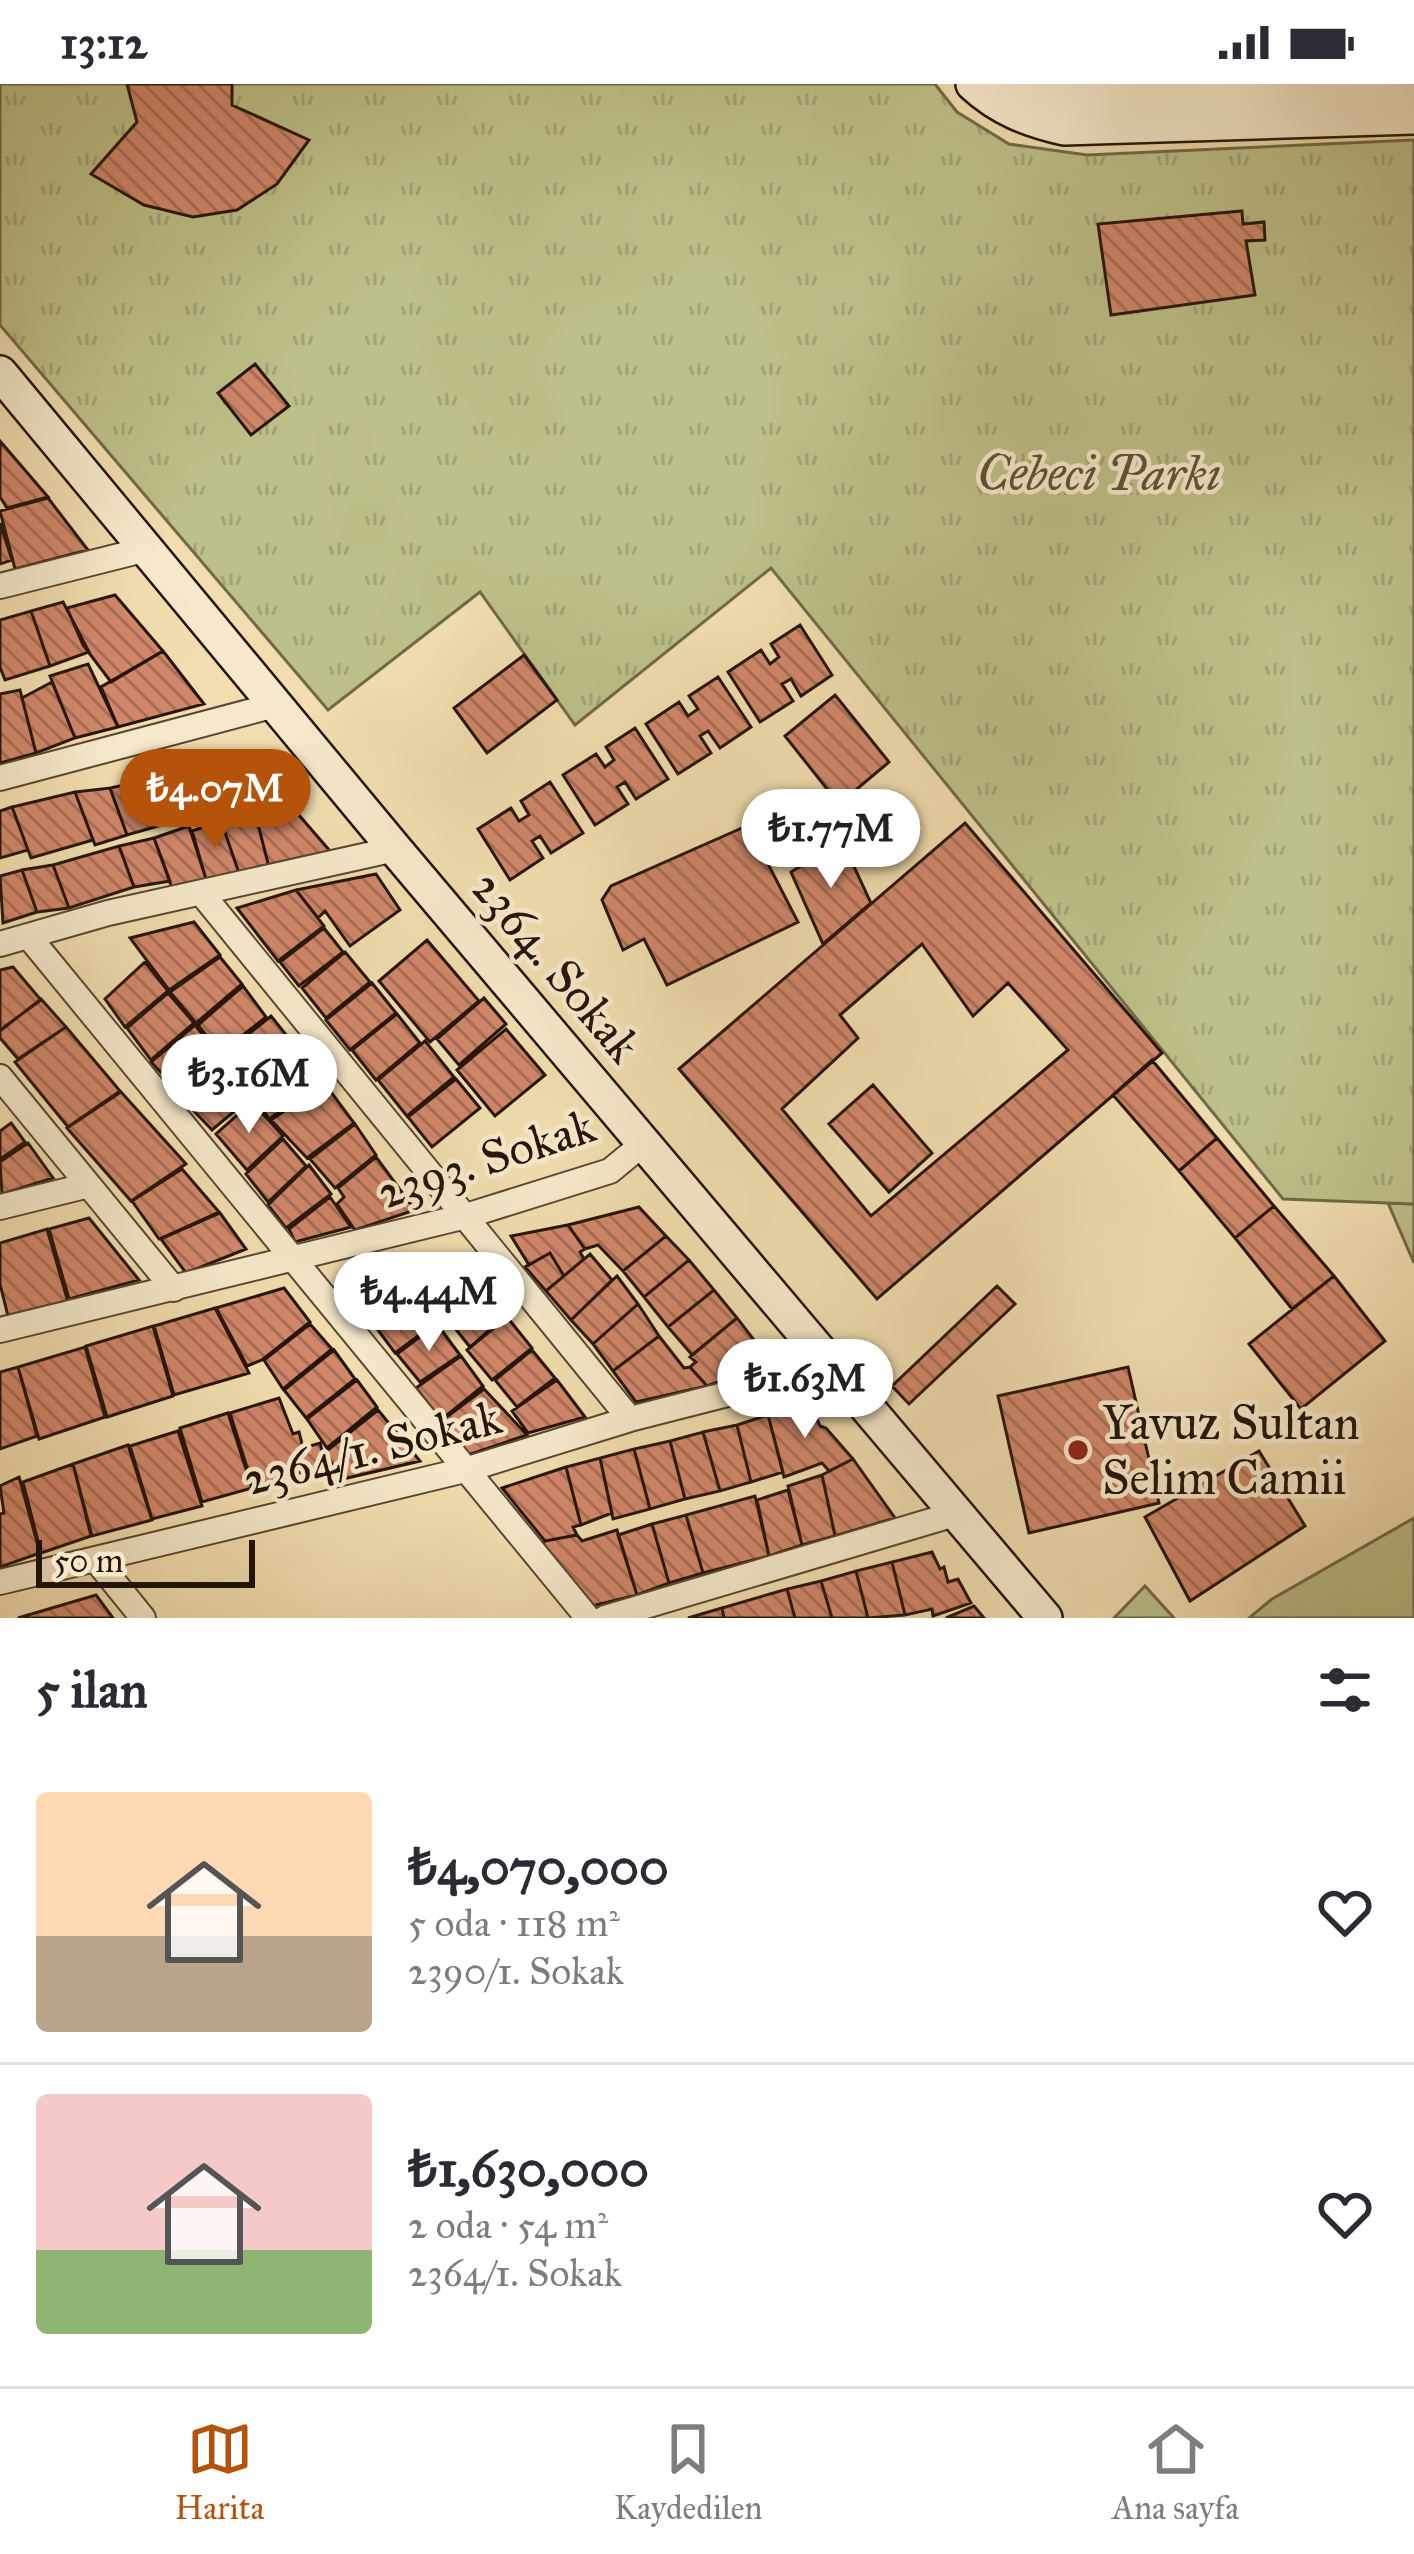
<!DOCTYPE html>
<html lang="tr">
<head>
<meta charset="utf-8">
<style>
	body { margin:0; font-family:"IM FELL Great Primer",serif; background:#f2f2f3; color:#2b2b33; height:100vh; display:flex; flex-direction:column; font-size:45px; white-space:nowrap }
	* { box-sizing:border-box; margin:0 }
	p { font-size:39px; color:#7c7c81 }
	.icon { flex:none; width:66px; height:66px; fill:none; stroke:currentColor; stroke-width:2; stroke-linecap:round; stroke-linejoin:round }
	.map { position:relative; height:1534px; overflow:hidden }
	.drawer { display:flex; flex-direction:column; background:#fff; flex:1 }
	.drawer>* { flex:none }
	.scale { position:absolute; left:36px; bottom:30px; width:219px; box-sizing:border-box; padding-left:12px; border:6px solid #251508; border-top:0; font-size:33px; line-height:42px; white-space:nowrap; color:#251508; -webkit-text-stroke:9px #f6e9cb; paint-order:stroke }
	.price { position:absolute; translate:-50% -102px; padding:0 27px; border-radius:42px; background:#fff; color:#222; font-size:39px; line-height:78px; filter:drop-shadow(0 3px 6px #0008) }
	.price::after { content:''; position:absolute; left:50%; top:72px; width:36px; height:27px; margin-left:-18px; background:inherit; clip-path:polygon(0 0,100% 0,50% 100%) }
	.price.active { background:#b45309; color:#fff }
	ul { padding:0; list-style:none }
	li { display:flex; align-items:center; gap:36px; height:300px; padding:0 36px }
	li+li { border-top:3px solid #e1e1e2 }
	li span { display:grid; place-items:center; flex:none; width:336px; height:240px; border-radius:12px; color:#555 }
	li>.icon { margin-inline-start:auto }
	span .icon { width:144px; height:144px; fill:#fffc; stroke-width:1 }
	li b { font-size:51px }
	h2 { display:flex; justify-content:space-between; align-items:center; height:144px; padding:0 36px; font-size:51px }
	.status { display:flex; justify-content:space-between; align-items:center; height:84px; padding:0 60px; background:#fff; direction:ltr }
	.status svg { height:33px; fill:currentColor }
	.menu { display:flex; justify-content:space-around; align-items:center; height:168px; border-top:3px solid #e1e1e2; background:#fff; font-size:33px; color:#7c7c81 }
	.menu a { display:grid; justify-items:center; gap:6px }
	.menu .active { color:#b45309 }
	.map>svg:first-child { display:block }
</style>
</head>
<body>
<div class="status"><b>13:12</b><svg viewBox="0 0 49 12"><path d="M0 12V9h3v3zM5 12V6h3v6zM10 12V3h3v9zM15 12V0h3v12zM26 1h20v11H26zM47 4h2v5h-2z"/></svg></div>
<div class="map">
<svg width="1414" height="1534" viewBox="0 0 1414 1534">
	<defs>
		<pattern id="park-tufts" width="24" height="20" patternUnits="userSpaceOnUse" patternTransform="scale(3)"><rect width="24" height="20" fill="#bdc088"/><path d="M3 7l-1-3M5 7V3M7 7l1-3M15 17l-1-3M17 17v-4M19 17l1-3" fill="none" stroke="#a2a474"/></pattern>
		<pattern id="building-back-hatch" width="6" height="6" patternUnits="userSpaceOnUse" patternTransform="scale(3)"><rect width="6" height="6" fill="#d0876a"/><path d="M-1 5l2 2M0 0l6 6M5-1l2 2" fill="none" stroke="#a96d55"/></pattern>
	</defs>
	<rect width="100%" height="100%" fill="#f1ddaf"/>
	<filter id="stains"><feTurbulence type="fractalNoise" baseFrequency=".00167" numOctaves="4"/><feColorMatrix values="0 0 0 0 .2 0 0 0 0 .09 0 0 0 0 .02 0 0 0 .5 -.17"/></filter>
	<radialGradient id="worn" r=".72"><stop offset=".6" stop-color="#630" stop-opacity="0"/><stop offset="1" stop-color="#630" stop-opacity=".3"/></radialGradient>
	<path fill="#bdc088" stroke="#716a48" stroke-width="3" d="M1388 1119 1414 1120V1179Z
		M1414 1434V1534H1249L1272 1515Z
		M1145 1502 1174 1534H1114Z"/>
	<path fill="url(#park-tufts)" stroke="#716a48" stroke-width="3" d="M0 0H935L957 28 1009 60 1087 71 1414 56V1120L1283 1115 771 484 575 641 480 508 328 626 0 241Z"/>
	<path fill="url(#building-back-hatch)" stroke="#251508" stroke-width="3" fill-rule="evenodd" d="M127 0H232V21L309 56 277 100 237 126 193 133 144 121 91 90 137 38Z
		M1242 127 1243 140 1264 138 1265 156 1246 157 1255 211 1111 231 1098 140Z
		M255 280 289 322 251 351 218 309Z
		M0 357 48 413 7 424 0 413Z
		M48 414 88 466 15 485 0 427Z
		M0 439 12 476 0 480Z
		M115 511 163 567 111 598 83 561 67 524Z
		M63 518 89 568 50 582 31 527Z
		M31 527 50 582 5 596 0 583V536Z
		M800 541 832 591 801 612 791 595 782 600 793 617 760 638 728 588 761 566 770 580 779 573 771 560Z
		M163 567 204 620 118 643 101 603Z
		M524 571 557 616 487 669 454 624Z
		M88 580 118 643 75 654 50 592Z
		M718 593 751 643 720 664 708 647 700 652 711 669 678 690 646 640 679 618 688 632 698 625 689 612Z
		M52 598 75 654 36 669 22 614Z
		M20 606 36 669 0 679V610Z
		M835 611 889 678 839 720 785 652Z
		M635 644 668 695 636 715 625 698 617 703 628 720 595 741 563 691 596 670 605 683 614 676 606 663Z
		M248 667 284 709 248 721 243 711 223 717 201 676Z
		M201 676 227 724 193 734 175 687Z
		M175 687 193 734 162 741 146 696Z
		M146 696 162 741 127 751 110 704Z
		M550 698 583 749 551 769 540 752 532 757 543 774 510 796 478 745 511 724 519 737 529 731 521 717Z
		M110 704 127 751 95 761 75 708Z
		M75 708 93 756 31 774 12 723Z
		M285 715 330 767 269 783 255 729Z
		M12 723 28 766 0 774V727Z
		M255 729 269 783 239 789 221 737Z
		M221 737 239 789 206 795 192 747Z
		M965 739 1162 969 877 1215 679 985ZM922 860 973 932 1008 899 1068 966 871 1132 782 1025 858 954 840 931Z
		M751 740 765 743 776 770 766 776 798 838 667 901 644 855 623 866 602 816 611 802Z
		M189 742 206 795 173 807 154 754Z
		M154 754 170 797 134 803 119 762Z
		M842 757 871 819 823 860 791 788Z
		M119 762 134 803 69 824 53 781Z
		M53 781 69 824 37 828 22 786Z
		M22 786 37 828 3 839 0 792Z
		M376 790 400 826 350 862 325 827 318 834 296 806Z
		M296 806 324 842 278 877 237 824Z
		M194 838 220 871 169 906 130 854Z
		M324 844 343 868 299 902 280 878Z
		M427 856 479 917 430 958 379 897Z
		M345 868 370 898 326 934 302 904Z
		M220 873 242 900 196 939 170 908Z
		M145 878 168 907 125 943 105 915Z
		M13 883 41 916 0 946V886Z
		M372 899 396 929 350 966 326 936Z
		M243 902 266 933 220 969 198 941Z
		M168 909 194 939 151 976 127 944Z
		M484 914 506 940 459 981 437 955Z
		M41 915 66 943 18 975 0 954V947Z
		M397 930 420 959 376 996 352 966Z
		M271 932 295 962 248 1000 224 970Z
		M195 941 217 969 176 1004 151 978Z
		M66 943 120 1007 68 1043 15 978Z
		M506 945 545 991 495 1032 457 986Z
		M425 957 454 993 407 1032 378 996Z
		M295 962 323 999 269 1035 247 1001Z
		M1152 976 1217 1054 1179 1087 1113 1011Z
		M211 978 243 1020 212 1046 175 1007Z
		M456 995 480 1024 432 1063 408 1033Z
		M325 1000 354 1039 307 1074 271 1036Z
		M873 1001 932 1069 889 1108 829 1040Z
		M121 1008 186 1080 131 1117 67 1044Z
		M252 1018 283 1052 247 1086 216 1050Z
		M11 1039 25 1058 0 1075V1047Z
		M355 1040 376 1071 335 1104 310 1075Z
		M1217 1054 1274 1122 1235 1154 1179 1087Z
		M283 1055 306 1082 268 1118 246 1090Z
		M28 1059 53 1094 2 1110 0 1078Z
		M376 1073 415 1126 355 1146 337 1120 344 1113 338 1104Z
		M309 1081 331 1110 286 1144 268 1121Z
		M182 1085 219 1128 159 1155 132 1117Z
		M330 1113 351 1143 295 1158 289 1145Z
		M1274 1122 1334 1192 1292 1225 1235 1154Z
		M639 1123 666 1152 623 1187 598 1161 585 1165 568 1141Z
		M220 1129 246 1165 186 1189 161 1155Z
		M89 1134 139 1196 69 1215 49 1145Z
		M568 1141 585 1165 580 1168 584 1175 564 1192 550 1169 529 1181 511 1152Z
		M47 1145 68 1218 8 1232 0 1200V1159Z
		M666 1152 689 1176 644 1213 623 1187Z
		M550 1169 564 1192 546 1207 525 1183Z
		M590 1170 612 1196 571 1236 546 1207Z
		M455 1172 481 1201 448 1229 444 1225 435 1231 405 1183Z
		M689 1176 714 1206 668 1243 644 1213Z
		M402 1183 418 1213 368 1240 344 1199Z
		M617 1192 638 1220 593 1260 571 1236Z
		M1334 1192 1385 1257 1301 1325 1249 1260Z
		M997 1202 1015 1220 909 1320 892 1302Z
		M483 1203 506 1231 470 1263 446 1233Z
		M284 1204 310 1238 262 1276 247 1282 216 1224Z
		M714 1206 737 1234 692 1271 668 1243Z
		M420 1215 437 1238 395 1269 372 1238Z
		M638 1220 659 1252 613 1287 593 1260Z
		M215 1224 249 1289 174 1311 154 1242Z
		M507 1233 532 1264 492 1296 467 1266Z
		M737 1234 771 1278 707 1302 690 1283 696 1278 690 1273Z
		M310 1240 332 1265 283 1305 264 1276Z
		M437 1240 460 1271 420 1298 397 1270Z
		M153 1242 173 1312 107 1333 86 1262Z
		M659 1252 684 1284 690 1283 707 1302 636 1318 613 1287Z
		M85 1263 105 1333 39 1355 18 1283Z
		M334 1266 355 1295 306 1334 284 1306Z
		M532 1266 555 1294 517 1323 495 1296Z
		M461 1272 483 1302 441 1336 416 1304Z
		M18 1283 37 1352 0 1365V1288Z
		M1128 1283 1159 1419 1029 1449 998 1312Z
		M357 1296 377 1323 327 1364 307 1335Z
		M557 1296 585 1333 528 1349 512 1327Z
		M484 1305 527 1351 468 1371 440 1338Z
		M279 1314 293 1350 299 1348 303 1364 320 1359 326 1381 253 1403 230 1329Z
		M810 1318 820 1342 826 1344 853 1375 829 1387 822 1379 784 1393 768 1331Z
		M378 1326 420 1377 343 1395 324 1369Z
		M228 1329 252 1404 202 1418 180 1344Z
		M768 1331 783 1388 751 1398 737 1341Z
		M737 1341 751 1398 720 1407 703 1348Z
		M178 1347 202 1422 152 1435 130 1362Z
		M703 1348 720 1407 685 1415 670 1357Z
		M670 1357 685 1415 650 1425 634 1365Z
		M128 1361 152 1436 92 1452 73 1380Z
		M634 1365 650 1425 613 1435 600 1374Z
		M1259 1367 1305 1442 1190 1517 1145 1433Z
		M600 1374 612 1429 581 1441 566 1383Z
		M853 1375 895 1434 835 1452 822 1391Z
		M73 1380 91 1452 41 1469 23 1398Z
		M566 1383 581 1441 573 1443 577 1451 545 1457 502 1404Z
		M822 1391 835 1452 802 1461 788 1402Z
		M19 1393 40 1469 0 1483V1430L4 1429 0 1402Z
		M788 1406 802 1461 769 1472 757 1416Z
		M755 1412 769 1472 703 1489 686 1431Z
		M686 1431 703 1489 669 1499 652 1440Z
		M652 1440 669 1499 637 1511 618 1451Z
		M617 1446 637 1511 592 1522 541 1463 545 1457 577 1451 582 1457Z
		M932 1468 940 1485 944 1483 948 1498 958 1495 971 1519 933 1532 932 1525 905 1531 892 1478Z
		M892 1478 905 1531 868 1534 856 1487Z
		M856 1487 868 1534H832L821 1497Z
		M821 1497 832 1534H795L787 1505Z
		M787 1505 795 1534H724L722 1524Z
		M96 1511 113 1534H18Z
		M974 1522 984 1534H946Z
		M722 1524 724 1534H688Z"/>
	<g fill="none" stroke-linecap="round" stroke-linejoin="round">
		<defs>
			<path id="street" d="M0 502 147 465
				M0 694 275 621
				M202 810 630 1335
				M29 853 588 1534
				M0 860 108 829 395 765
				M0 993 174 1205
				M0 1123 85 1102
				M0 1246 466 1132 610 1087 644 1059
				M96 1476 143 1534
				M0 1498 465 1386 630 1335 833 1283
				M605 1534 958 1429"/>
			<path id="secondary" d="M973 0C1000 25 1029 36 1064 44L1414 33
				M1008 0 1053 15 1414 2
				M0 289 395 765 1045 1534"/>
		</defs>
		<use href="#street" stroke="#584732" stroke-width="28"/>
		<use href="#secondary" stroke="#251508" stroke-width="38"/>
		<use href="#street" stroke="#f6e9cb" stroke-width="24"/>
		<use href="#secondary" stroke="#f6e9cb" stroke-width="33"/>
	</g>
	<circle fill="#8f2418" stroke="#f6e9cb" stroke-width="4.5" cx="1078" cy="1366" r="12"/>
	<g text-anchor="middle" stroke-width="9" stroke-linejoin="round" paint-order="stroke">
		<g font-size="48" font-style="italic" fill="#5a5135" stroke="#f6e9cb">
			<text x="1099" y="406">Cebeci Parkı</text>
		</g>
		<g font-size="48" fill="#251508" stroke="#f6e9cb">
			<text transform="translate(557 882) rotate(50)" y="17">2364. Sokak</text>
			<text transform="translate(486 1074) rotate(-18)" y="17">2393. Sokak</text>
			<text transform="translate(372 1363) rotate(-14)" y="17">2364/1. Sokak</text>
		</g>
		<g font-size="48" fill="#251508" stroke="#f6e9cb" text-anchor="start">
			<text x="1102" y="1355">Yavuz Sultan<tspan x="1102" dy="55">Selim Camii</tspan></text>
		</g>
	</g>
	<rect width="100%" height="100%" filter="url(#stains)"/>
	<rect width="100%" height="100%" fill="url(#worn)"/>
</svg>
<div class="scale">50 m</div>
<b class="price active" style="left:215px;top:767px">₺4.07M</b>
<b class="price" style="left:831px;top:807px">₺1.77M</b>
<b class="price" style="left:249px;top:1052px">₺3.16M</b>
<b class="price" style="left:429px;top:1270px">₺4.44M</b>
<b class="price" style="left:805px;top:1357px">₺1.63M</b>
</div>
<section class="drawer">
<h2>5 ilan<svg class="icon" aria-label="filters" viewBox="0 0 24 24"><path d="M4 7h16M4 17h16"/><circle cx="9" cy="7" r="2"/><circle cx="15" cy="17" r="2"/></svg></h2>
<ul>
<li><span style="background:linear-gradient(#ffd9b3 60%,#b9a48a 0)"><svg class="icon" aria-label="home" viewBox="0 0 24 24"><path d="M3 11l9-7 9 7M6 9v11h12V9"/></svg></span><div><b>₺4,070,000</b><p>5 oda · 118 m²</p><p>2390/1. Sokak</p></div><svg class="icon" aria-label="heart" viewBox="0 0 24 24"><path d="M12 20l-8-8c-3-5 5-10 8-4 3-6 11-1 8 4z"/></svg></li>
<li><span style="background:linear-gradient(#f6c9c9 65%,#8fb573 0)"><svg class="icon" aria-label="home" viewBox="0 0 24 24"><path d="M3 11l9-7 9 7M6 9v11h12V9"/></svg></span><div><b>₺1,630,000</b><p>2 oda · 54 m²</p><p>2364/1. Sokak</p></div><svg class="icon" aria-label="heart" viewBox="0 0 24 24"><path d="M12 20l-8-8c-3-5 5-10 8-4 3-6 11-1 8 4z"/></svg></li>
</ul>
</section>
<nav class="menu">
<a class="active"><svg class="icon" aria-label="map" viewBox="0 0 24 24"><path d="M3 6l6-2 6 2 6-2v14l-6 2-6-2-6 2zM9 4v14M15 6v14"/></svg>Harita</a>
<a><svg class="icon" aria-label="saved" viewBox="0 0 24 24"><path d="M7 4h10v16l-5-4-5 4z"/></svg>Kaydedilen</a>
<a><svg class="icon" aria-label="home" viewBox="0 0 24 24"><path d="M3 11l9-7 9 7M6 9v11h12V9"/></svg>Ana sayfa</a>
</nav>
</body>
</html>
